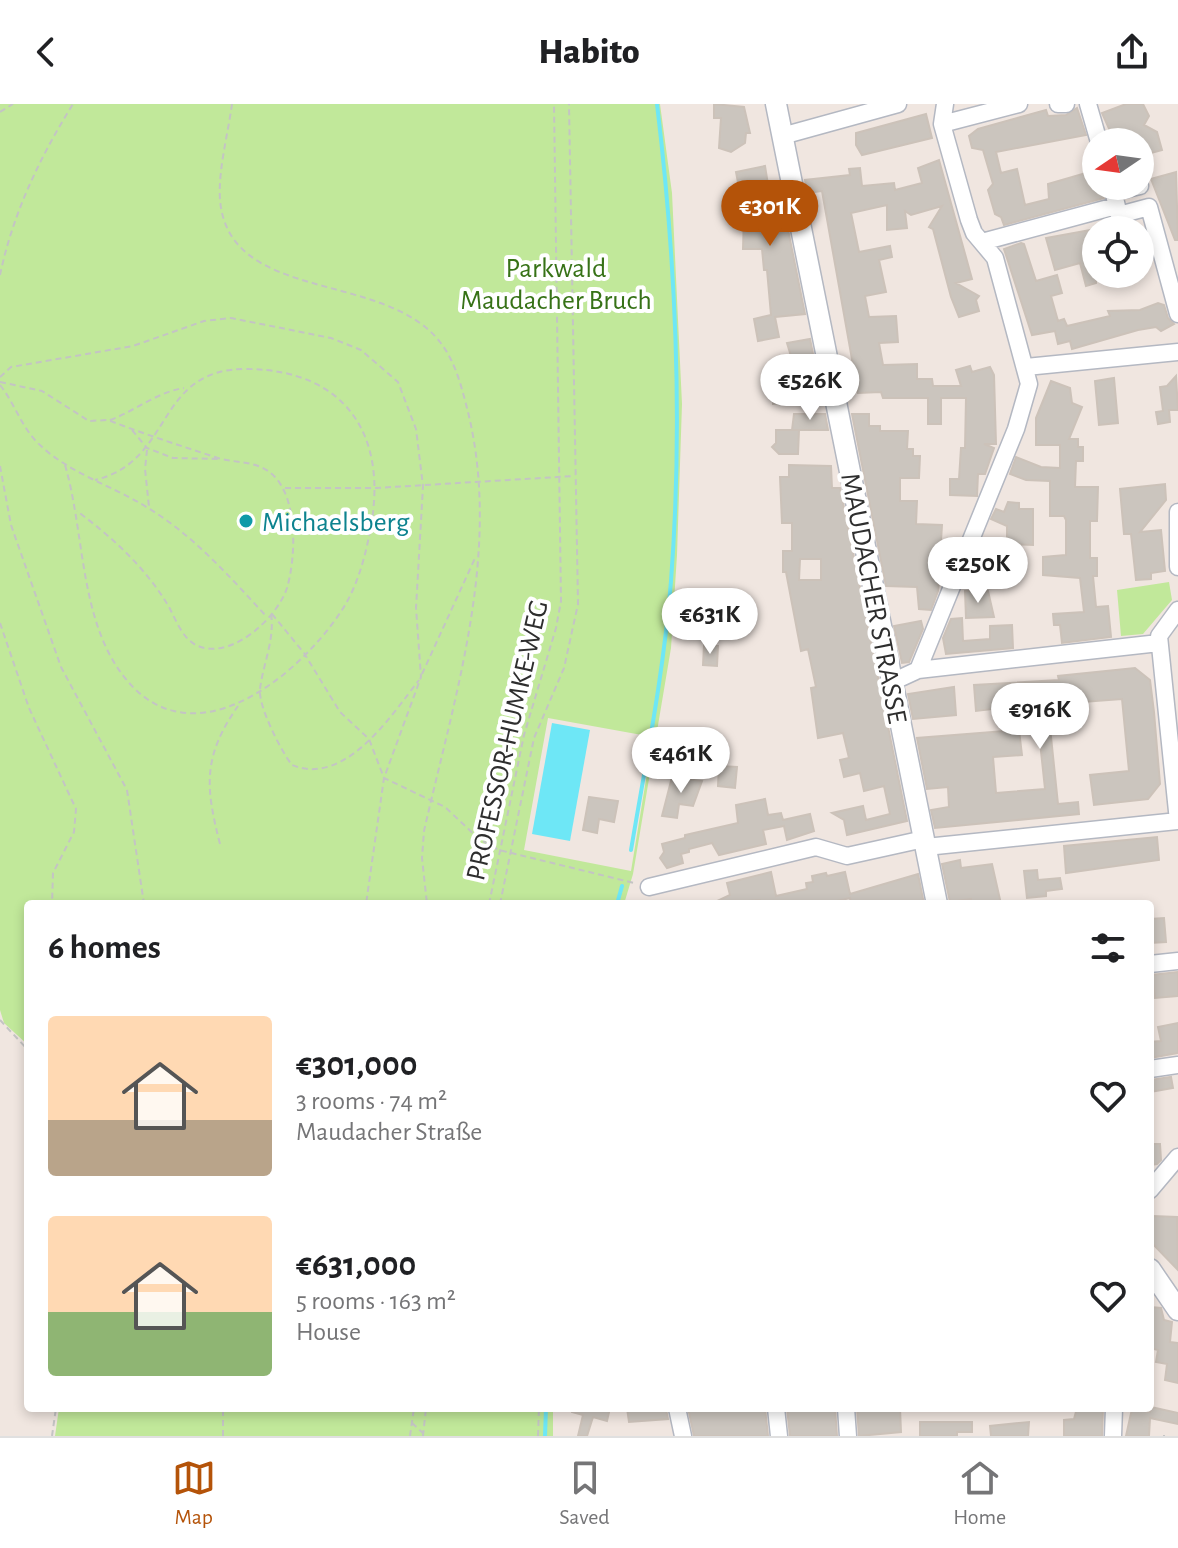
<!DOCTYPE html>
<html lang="en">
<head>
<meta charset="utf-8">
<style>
	body { margin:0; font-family:"Alegreya Sans",sans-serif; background:#f2f2f2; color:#202124; height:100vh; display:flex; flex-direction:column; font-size:30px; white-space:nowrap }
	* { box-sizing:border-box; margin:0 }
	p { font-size:26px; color:#757577 }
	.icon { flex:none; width:44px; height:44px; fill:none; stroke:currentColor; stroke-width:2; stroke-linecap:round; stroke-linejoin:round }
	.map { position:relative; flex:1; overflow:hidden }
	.drawer { position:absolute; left:24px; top:796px; width:1130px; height:512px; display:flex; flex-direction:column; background:#fff; border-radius:8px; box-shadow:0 4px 12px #0003 }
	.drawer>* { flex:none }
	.needle { width:52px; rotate:257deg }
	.controls { position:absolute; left:1082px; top:24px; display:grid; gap:16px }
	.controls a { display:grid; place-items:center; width:72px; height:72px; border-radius:50%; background:#fff; box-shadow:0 4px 12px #0003; font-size:40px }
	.price { position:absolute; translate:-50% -68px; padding:0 18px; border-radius:28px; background:#fff; color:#222; font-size:26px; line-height:52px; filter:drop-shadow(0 2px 4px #0008) }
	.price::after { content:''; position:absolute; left:50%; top:48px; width:24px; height:18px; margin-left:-12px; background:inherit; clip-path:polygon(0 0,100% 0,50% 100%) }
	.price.selected { background:#b45309; color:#fff }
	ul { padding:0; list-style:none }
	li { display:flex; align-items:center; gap:24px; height:200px; padding:0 24px }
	li span { display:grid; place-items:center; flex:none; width:224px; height:160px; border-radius:8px; color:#555 }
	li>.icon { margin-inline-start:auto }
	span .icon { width:96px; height:96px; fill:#fffc; stroke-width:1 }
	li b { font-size:34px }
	h2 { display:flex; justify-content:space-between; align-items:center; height:96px; padding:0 24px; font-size:34px }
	header { display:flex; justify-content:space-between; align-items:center; height:104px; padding:0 24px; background:#fff; font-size:36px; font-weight:800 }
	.tab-bar { display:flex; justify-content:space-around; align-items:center; height:112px; border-top:2px solid #e0e0e0; background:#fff; font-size:22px; color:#757577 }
	.tab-bar a { display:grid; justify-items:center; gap:4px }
	.tab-bar .selected { color:#b45309 }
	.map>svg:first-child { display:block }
</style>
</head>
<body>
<header><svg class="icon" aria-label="back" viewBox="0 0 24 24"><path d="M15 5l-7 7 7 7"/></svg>Habito<svg class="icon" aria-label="share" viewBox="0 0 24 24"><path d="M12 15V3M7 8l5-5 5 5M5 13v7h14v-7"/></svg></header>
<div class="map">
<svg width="1178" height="1332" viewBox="0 0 1178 1332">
	<rect width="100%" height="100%" fill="#f0e6e0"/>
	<path fill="#c1e89a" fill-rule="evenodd" d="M0 0H660L672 89 682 300 677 451 671 544 633 770 624 800H28V941L4 919 0 906ZM548 614 653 633 631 767 524 746Z
		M1169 478 1172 496 1143 530 1121 532 1117 486Z
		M59 1304H553V1332H55Z"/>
	<path fill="#6ee7f6" d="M552 619 590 626 570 737 532 730Z"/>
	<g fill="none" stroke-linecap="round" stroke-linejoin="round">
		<path stroke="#6ee7f6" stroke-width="4" d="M631 746C646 657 664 567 671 477 683 319 676 158 657 0
			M617 800 622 782
			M545 1332 546 1304"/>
	</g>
	<path fill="#cbc5be" stroke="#ccc2b9" stroke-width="2" fill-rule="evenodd" d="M714 0 744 3 750 29H746L745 39 731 48 719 44 721 14H714Z
		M1126 0H1143L1149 12 1144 21 1157 28 1162 46 1140 52V38H1115L1102 9Z
		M1077 4 1086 31 996 48 1001 69 1017 65 1025 101 1049 95 1048 80 1096 66V82H1101L1104 94 1004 121 1001 113 995 110 988 86 993 80 983 46 972 44 969 32 978 25 1046 6 1048 12 1066 11Z
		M926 10 932 34 862 51 856 41V29Z
		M939 56 972 175 956 179 979 192 976 196 979 207 959 213 951 193 933 125 929 123 942 102 911 111 905 107 907 124 887 126V101L851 109 859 148 890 142 892 153 879 156 886 188 865 192 869 213 896 212 898 238 879 239 883 261 917 260V275H932L933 282H961L956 266 970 262 972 268 990 263 994 271 996 340H984L994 344 985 370H978L977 392 950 391V375H959L961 344H965L966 294H941V320H928V294H883L881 288 858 289 822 87 807 89 805 76 850 71 849 65 860 64 862 82 894 79 895 86 922 79 918 64Z
		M765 62 770 93 781 91 805 210 775 213 779 233 758 237 754 215 771 211 767 166H764L762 145H743L744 110 736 68Z
		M1176 68 1178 136H1175L1151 75Z
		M1096 125V179L1086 182 1080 159 1055 166 1046 134Z
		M1021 139 1024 140 1036 177 1057 171 1062 189 1051 192 1058 217 1064 215 1067 222 1110 212 1108 207 1140 206 1158 199 1164 201 1168 214 1174 220 1161 227 1156 223 1138 226 1072 245 1070 237 1058 240 1055 227 1032 231 1004 145Z
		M810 235 822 295 773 300V272H797L787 239Z
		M1176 272 1178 306H1169L1170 318 1158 320 1156 308 1163 307 1160 283 1167 282Z
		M1114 274 1118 319 1099 321 1095 277Z
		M1051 277 1070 284 1072 299 1082 303 1069 335H1078V343H1083V357H1076L1075 383H1098L1097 417H1090V454H1097V472H1093L1096 503 1108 502 1111 533 1062 539 1060 521H1054L1053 510 1084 508 1080 474 1043 471V453L1066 451V416L1064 412H1050V377L1026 376 1010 370 1016 353 1041 363 1060 364V341H1036V314Z
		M794 310H825L828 326H792Z
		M852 310H869V322H880V327H908L907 345H913V352H920L919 374H900V397H917L916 420 942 421 940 453H952L946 469 940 468 938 487 931 506 919 505 917 483 886 482Z
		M776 326H799L798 350H779L772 343 776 339Z
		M789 361 831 362 832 384H840L907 717 847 731 844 716 832 709 863 702 866 716 890 710 884 682 864 687 860 669 844 673 840 656 849 654 843 629 818 634 811 584 816 583 808 545 801 547 786 468H783V447H792V419H782L780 373H789ZM800 455H821V476H799Z
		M1165 380 1166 396 1140 428 1161 426 1165 467 1151 469V475L1136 476 1131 430H1124L1120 385Z
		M1008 398 1019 399V405H1033V441L1007 440V422L991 415 996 405 1004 408Z
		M986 452H1014V469L986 468Z
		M965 487H988L994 513 966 514Z
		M962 514 963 537 990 535V522L1012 521 1013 544 946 550 943 534 951 515Z
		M921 517 923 525 909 558 902 559 894 522Z
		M704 541 718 542 717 562 703 561Z
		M1135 564 1150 576 1154 608 1160 680 1148 695 1094 701 1090 671 1129 667 1122 595 1069 599 1048 604 1058 700 1078 698 1079 710 935 724 931 706 949 703 948 683 927 685 917 634 1019 626 1022 651 993 653 996 689 1045 685 1036 600 976 607 974 581 1059 576 1058 572Z
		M954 583 956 611 913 615 908 590Z
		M719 662 737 663 735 684 718 682Z
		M672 673 702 677 693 702 679 700 677 714 662 712Z
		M589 693 618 697 614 718 599 715 597 729 583 726Z
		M765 695 768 711 781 709 783 716 810 710 814 727 787 736 784 722 763 726 766 740 719 751 712 739 689 745V748L681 750 683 759 667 764 660 754 664 748 662 740 685 734V731L738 719 736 701Z
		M1157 733 1159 756 1066 769 1064 742Z
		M960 756 961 764 992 760 1001 800H971V795L950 798 942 760Z
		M1037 766 1038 776 1060 774 1062 785 1046 787V792L1027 794 1024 767Z
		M771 768 776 792 807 785 806 779 813 778 812 772 826 769 827 772 845 768 850 790 918 770 924 800H851L850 794 825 800H761L760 796 711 800 730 791 727 779Z
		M1164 814 1166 838 1150 839V815Z
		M1178 868V892L1155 894 1152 871Z
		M1178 919V949L1150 954V938L1161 937 1158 923Z
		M1171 973 1173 984 1150 988V976Z
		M1150 1040H1160L1161 1056 1157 1060 1150 1061Z
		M1152 1112 1177 1113 1178 1166 1151 1138Z
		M1150 1203 1161 1204 1164 1216 1172 1218 1170 1238 1178 1239V1279L1165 1276 1167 1260 1156 1258 1158 1246 1150 1244Z
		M1151 1303 1178 1309V1320L1150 1314 1149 1332H1126L1132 1305 1150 1308Z
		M572 1304H610L607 1317 593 1313 587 1332H578L583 1311 572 1308Z
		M627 1304 666 1305 668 1315 629 1318Z
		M688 1304H765L768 1332H694Z
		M787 1304H835L837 1332H790Z
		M857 1304H900L901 1328 859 1332Z
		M1077 1304H1103L1102 1332H1064V1316L1074 1315Z
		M920 1318H972V1328H957V1332H920Z
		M1029 1318 1028 1332H991L990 1322Z"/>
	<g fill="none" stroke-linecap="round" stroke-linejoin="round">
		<defs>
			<path id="minor" d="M1058 0H1066
				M1088 0 1099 38
				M942 20 1019 0
				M782 32 898 0
				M1112 82 1119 111 1149 103 1178 210
				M1114 88 1140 82
				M982 138 1116 102
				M1026 263 1178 248
				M1178 408V463
				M1178 506 1159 532 1178 717
				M918 566 1159 539
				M892 578 918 566 1016 325 1029 280 995 154 974 129 969 116 942 20 945 0
				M926 743 1178 717
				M649 783 816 743 847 752 924 735
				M1150 860 1178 857
				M1150 965 1178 961
				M1150 1086 1178 1053
				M677 1304 683 1332
				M776 1304 779 1332
				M846 1304 848 1332
				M1113 1332 1114 1304"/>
			<path id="tertiary" d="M776 0 937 800
				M1150 1165 1178 1206"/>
		</defs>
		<use href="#minor" stroke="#b4b8c2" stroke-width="19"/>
		<use href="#tertiary" stroke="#b4b8c2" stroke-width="23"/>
		<path stroke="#c4c4c4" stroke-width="2" stroke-dasharray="6 4" stroke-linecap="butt" d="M232 0C228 30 218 66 220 96 229 200 384 166 440 238 455 257 461 281 467 304 503 445 455 590 424 727L422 754 427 800
			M0 8 13 0
			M0 171C13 109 40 53 73 0
			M0 273 11 263 133 242 204 217 231 214 331 234 361 246 398 278 416 325 423 382 416 504 421 573 384 674 366 800
			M0 278 42 287 89 317 108 316C144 330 181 342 218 354 239 360 258 356 274 372 298 396 296 453 287 484 277 514 232 556 198 542 183 536 176 516 169 503 146 464 113 434 77 407
			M0 281C16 301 21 324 41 342 71 370 113 382 148 404 193 431 230 473 266 512
			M110 316C135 307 157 288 184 284
			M132 326 147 344 173 354 219 355
			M147 346 145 365 149 403
			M65 361C85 429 79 517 125 574 193 659 299 572 342 506 357 483 365 454 370 427 389 333 347 266 247 265 154 264 175 357 95 376
			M0 362 11 421 61 563 127 686 144 800
			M285 384H376L574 372
			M271 510C275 535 263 560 260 585 258 602 281 647 292 661 345 683 391 612 419 576
			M272 510 304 549 340 608 369 635 384 674 445 703 479 735 499 746 634 779
			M0 519 29 604 76 705 74 728 53 769 52 800
			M422 570 476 452
			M220 740C205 682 203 652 238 602
			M489 800 524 631 556 524 561 497 554 0
			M500 800 534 634 564 564 578 500 569 0
			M0 916 28 946
			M412 1319 426 1332
			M1164 1331V1332
			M52 1332 56 1304
			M223 1332V1304
			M410 1332 414 1304
			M423 1332 426 1304
			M538 1332 539 1304"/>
		<use href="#minor" stroke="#fff" stroke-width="16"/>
		<use href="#tertiary" stroke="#fff" stroke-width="20"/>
	</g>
	<circle fill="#0f9aa8" stroke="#fff" stroke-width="3" cx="246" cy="417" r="8"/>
	<g text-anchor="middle" stroke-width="8" stroke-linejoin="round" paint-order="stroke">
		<g font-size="28" fill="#377217" stroke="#fff">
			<text x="556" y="173">Parkwald<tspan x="556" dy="32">Maudacher Bruch</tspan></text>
		</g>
		<g font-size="28" fill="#0d838f" stroke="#fff" text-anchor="start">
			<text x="262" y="427">Michaelsberg</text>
		</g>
		<g font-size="28" fill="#2e2e2e" stroke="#fff">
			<text transform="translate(875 494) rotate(79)" y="10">MAUDACHER STRASSE</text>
			<text transform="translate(506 636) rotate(-77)" y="10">PROFESSOR-HUMKE-WEG</text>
		</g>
	</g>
</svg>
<div class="controls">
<a><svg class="needle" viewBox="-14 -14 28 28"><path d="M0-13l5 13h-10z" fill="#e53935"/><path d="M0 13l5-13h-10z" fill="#757577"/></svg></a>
<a><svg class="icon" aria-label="locate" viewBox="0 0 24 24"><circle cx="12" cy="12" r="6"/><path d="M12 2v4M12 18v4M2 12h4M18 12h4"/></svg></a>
</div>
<b class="price selected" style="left:770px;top:144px">€301K</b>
<b class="price" style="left:810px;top:318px">€526K</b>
<b class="price" style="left:978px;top:501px">€250K</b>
<b class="price" style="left:710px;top:552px">€631K</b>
<b class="price" style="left:1040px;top:647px">€916K</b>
<b class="price" style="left:681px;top:691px">€461K</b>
<section class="drawer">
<h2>6 homes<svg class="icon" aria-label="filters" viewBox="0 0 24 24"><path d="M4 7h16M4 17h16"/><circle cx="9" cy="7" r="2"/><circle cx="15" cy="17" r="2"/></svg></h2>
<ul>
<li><span style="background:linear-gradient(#ffd9b3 65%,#b9a48a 0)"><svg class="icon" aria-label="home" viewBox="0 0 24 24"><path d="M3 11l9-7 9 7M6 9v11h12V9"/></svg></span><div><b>€301,000</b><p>3 rooms · 74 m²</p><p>Maudacher Straße</p></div><svg class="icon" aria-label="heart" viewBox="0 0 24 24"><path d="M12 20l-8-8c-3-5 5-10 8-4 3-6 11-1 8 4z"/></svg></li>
<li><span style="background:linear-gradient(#ffd9b3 60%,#8fb573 0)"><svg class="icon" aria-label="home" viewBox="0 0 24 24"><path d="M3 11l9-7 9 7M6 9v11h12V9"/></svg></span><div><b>€631,000</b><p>5 rooms · 163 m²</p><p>House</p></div><svg class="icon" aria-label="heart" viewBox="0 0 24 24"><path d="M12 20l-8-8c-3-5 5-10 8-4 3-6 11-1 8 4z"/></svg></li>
</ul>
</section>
</div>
<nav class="tab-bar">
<a class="selected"><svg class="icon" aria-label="map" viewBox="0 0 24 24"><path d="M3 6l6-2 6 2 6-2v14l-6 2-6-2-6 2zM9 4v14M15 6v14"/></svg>Map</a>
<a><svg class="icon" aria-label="saved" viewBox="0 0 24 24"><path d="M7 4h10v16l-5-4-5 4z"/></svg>Saved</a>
<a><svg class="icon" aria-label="home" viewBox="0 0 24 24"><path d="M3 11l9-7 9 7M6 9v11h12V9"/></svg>Home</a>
</nav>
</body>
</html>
